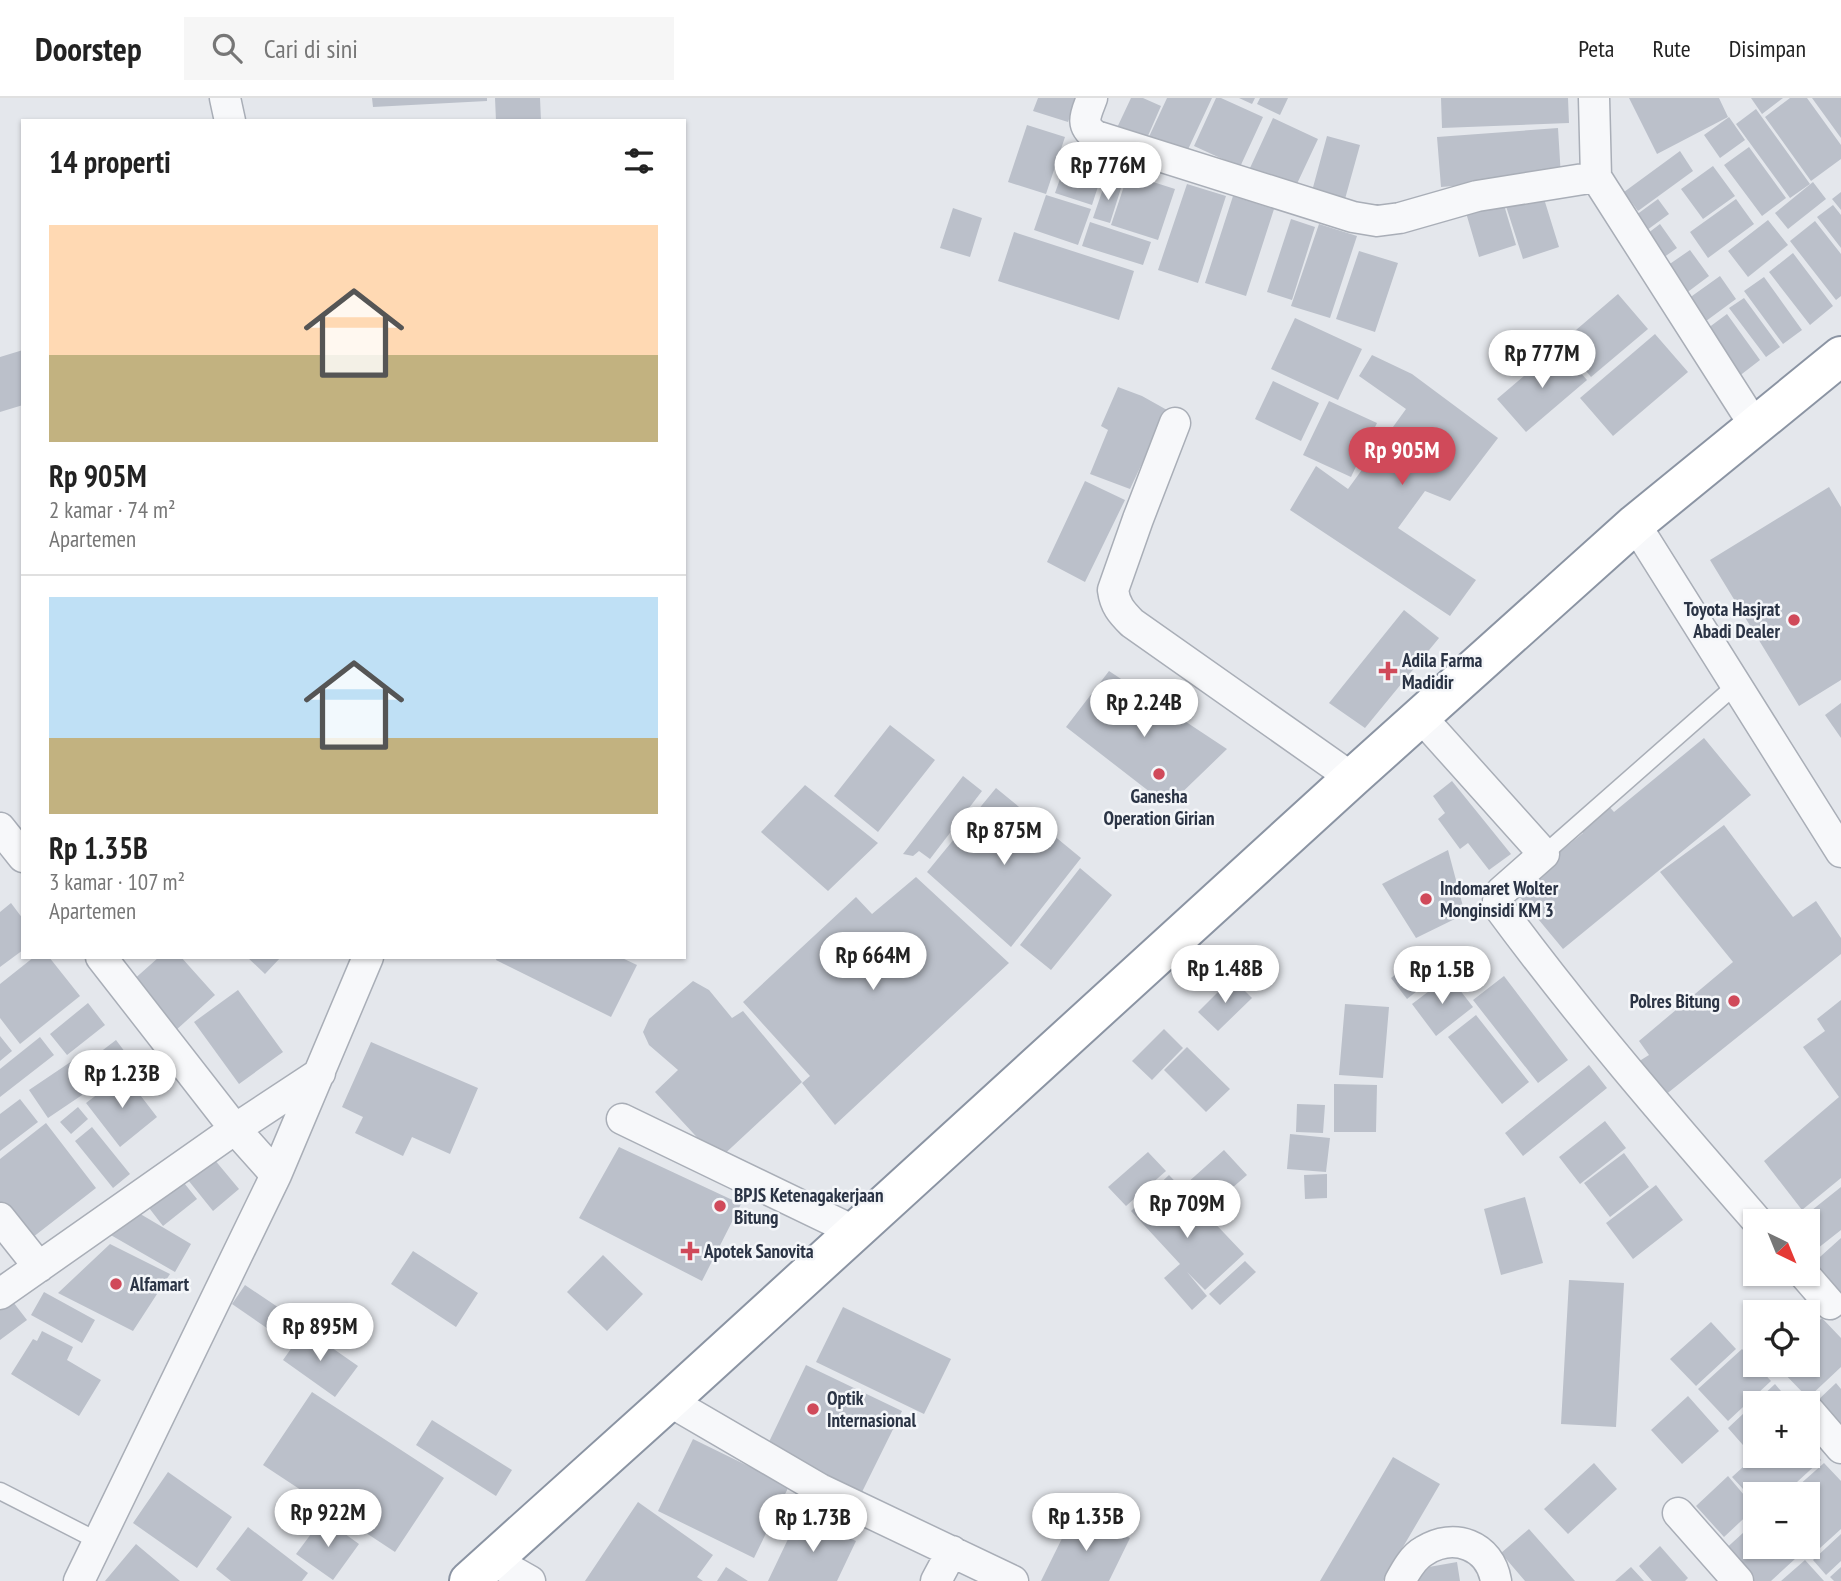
<!DOCTYPE html>
<html lang="id">
<head>
<meta charset="utf-8">
<style>
	body { margin:0; font-family:"PT Sans Narrow",sans-serif; background:#f6f6f6; color:#222; height:100vh; display:flex; flex-direction:column; font-size:26px; white-space:nowrap }
	* { box-sizing:border-box; margin:0 }
	p { font-size:23px; color:#767676 }
	.icon { flex:none; width:38px; height:38px; fill:none; stroke:currentColor; stroke-width:2; stroke-linecap:round; stroke-linejoin:round }
	.map { position:relative; flex:1; overflow:hidden }
	.side { position:absolute; left:21px; top:21px; width:665px; height:840px; display:flex; flex-direction:column; background:#fff; border-radius:0px; box-shadow:0 2px 5px #0004 }
	.side>* { flex:none }
	.needle { width:46px; rotate:137deg }
	.fabs { position:absolute; left:1743px; top:1111px; display:grid; gap:14px }
	.fabs a { display:grid; place-items:center; width:77px; height:77px; border-radius:0px; background:#fff; box-shadow:0 2px 5px #0004; font-size:35px }
	.price { position:absolute; translate:-50% -60px; padding:0 16px; border-radius:24px; background:#fff; color:#222; font-size:23px; line-height:46px; filter:drop-shadow(0 2px 4px #0008) }
	.price::after { content:''; position:absolute; left:50%; top:42px; width:21px; height:16px; margin-left:-10px; background:inherit; clip-path:polygon(0 0,100% 0,50% 100%) }
	.price.selected { background:#d04a5a; color:#fff }
	ul { padding:0; list-style:none }
	li { display:grid; align-content:center; gap:14px; height:371px; padding:0 28px }
	li+li { border-top:2px solid #e0e0e0 }
	li span { display:grid; place-items:center; height:217px; border-radius:0px; color:#555 }
	li>.icon { margin-inline-start:auto }
	span .icon { width:126px; height:126px; fill:#fffc; stroke-width:1 }
	li b { font-size:30px }
	h2 { display:flex; justify-content:space-between; align-items:center; height:84px; padding:0 28px; font-size:30px }
	header { display:flex; align-items:center; gap:42px; box-sizing:border-box; height:98px; padding:0 35px; background:#fff; border-bottom:2px solid #e0e0e0 }
	header strong { font-size:33px }
	nav { display:flex; gap:38px; margin-inline-start:auto; font-size:24px }
	.search { width:490px; height:63px; background:#f6f6f6; display:flex; align-items:center; gap:18px; box-sizing:border-box; padding:0 24px; border-radius:0px; color:#767676; font-size:26px }
	.map>svg:first-child { display:block }
</style>
</head>
<body>
<header>
<strong>Doorstep</strong>
<div class="search"><svg class="icon" aria-label="search" viewBox="0 0 24 24"><circle cx="10" cy="10" r="6"/><path d="M15 15l6 6"/></svg>Cari di sini</div>
<nav><a>Peta</a><a>Rute</a><a>Disimpan</a></nav>
</header>
<div class="map">
<svg width="1841" height="1483" viewBox="0 0 1841 1483">
	<rect width="100%" height="100%" fill="#e4e7ec"/>
	<path fill="#bbc0ca" d="M372 0H487V3L373 9Z
		M495 0H540L541 23H496Z
		M1038 0H1076L1068 24 1033 13Z
		M1131 0H1143L1161 8 1144 47 1115 34Z
		M1167 0H1212L1184 60 1147 43Z
		M1216 0H1221L1263 19 1240 69 1194 48Z
		M1239 0H1255L1252 6Z
		M1260 0H1288L1280 17 1257 6Z
		M1441 0H1568L1569 25 1442 30Z
		M1629 0H1719L1728 19 1657 56Z
		M1751 0H1783L1762 16Z
		M1790 0H1807L1841 47V61L1811 83 1765 19Z
		M1812 0H1841V40Z
		M1756 11 1810 86 1790 100 1736 26Z
		M1729 19 1745 42 1720 60 1704 37Z
		M1273 20 1318 41 1295 90 1250 70Z
		M1027 27 1065 39 1046 96 1008 84Z
		M1558 30 1561 79 1441 89 1437 39Z
		M1327 38 1360 47 1345 101 1312 93Z
		M1749 49 1786 100 1762 118 1724 67Z
		M1680 53 1693 73 1638 113 1624 94Z
		M1068 58 1104 70 1092 107 1055 95Z
		M1713 68 1735 98 1703 121 1681 91Z
		M1128 76 1175 91 1158 142 1111 127Z
		M1106 82 1122 87 1110 125 1093 120Z
		M1813 84 1826 101 1788 131 1775 115Z
		M1187 86 1226 98 1198 185 1158 172Z
		M1541 91 1559 149 1523 161 1504 102Z
		M1841 94V112L1832 101Z
		M1046 97 1091 111 1078 147 1034 132Z
		M1501 97 1516 147 1479 159 1464 108Z
		M1233 98 1274 111 1246 198 1205 185Z
		M1658 101 1669 116 1643 135 1632 120Z
		M1736 101 1754 126 1708 160 1690 134Z
		M1833 107 1841 117V150L1817 119Z
		M953 110 982 120 970 159 940 150Z
		M1291 121 1315 129 1292 202 1267 194Z
		M1768 122 1788 147 1748 179 1728 153Z
		M1815 123 1841 156V198L1836 202 1790 143Z
		M1090 124 1151 144 1143 167 1082 148Z
		M1319 126 1357 138 1330 220 1291 208Z
		M1660 126 1677 150 1660 162 1643 139Z
		M1014 134 1134 173 1119 222 998 183Z
		M1690 152 1709 178 1681 199 1661 172Z
		M1359 153 1398 165 1375 234 1336 221Z
		M1793 155 1833 208 1810 227 1769 174Z
		M1720 178 1736 201 1702 226 1685 203Z
		M1764 179 1802 232 1783 246 1744 193Z
		M1618 196 1648 231 1591 279 1562 244Z
		M1744 200 1780 249 1766 259 1729 210Z
		M1727 216 1760 262 1738 279 1704 233Z
		M1295 220 1362 251 1338 302 1271 271Z
		M1655 236 1688 274 1613 338 1580 300Z
		M1558 249 1587 282 1526 334 1497 301Z
		M23 252V307L0 314V259Z
		M1372 257 1412 276 1498 340 1450 403 1425 393 1398 430 1476 482 1450 518 1290 412 1316 368 1348 391 1406 311 1359 278Z
		M1273 283 1319 305 1301 343 1255 321Z
		M1118 289 1142 298 1167 312 1130 391 1090 376 1108 332 1101 328Z
		M1329 303 1377 325 1351 379 1303 357Z
		M1085 383 1125 402 1085 484 1047 464Z
		M1829 389 1841 409V582L1799 608 1710 462Z
		M1404 512 1439 540 1365 630 1329 605Z
		M1109 573 1227 651 1168 708 1066 629Z
		M1841 605V640L1825 617Z
		M890 627 935 662 878 734 834 698Z
		M1704 640 1751 697 1563 851 1514 792 1583 735 1579 729 1607 706 1614 714Z
		M963 678 982 693 930 761 919 753 913 758 903 756Z
		M1452 683 1511 756 1489 772 1468 745 1460 751 1438 721 1445 715 1433 698Z
		M805 687 878 745 828 793 761 734Z
		M996 690 1081 760 1011 849 927 774Z
		M1724 727 1793 819 1816 803 1841 840V856L1659 1002 1633 967 1649 957 1639 943 1733 864 1660 774Z
		M1448 752 1465 816 1416 840 1382 786Z
		M1080 770 1112 797 1051 872 1020 847Z
		M916 779 1009 865 835 1027 802 985 810 978 743 904 856 799 872 816Z
		M11 805 23 821V852L0 869V814Z
		M1426 853 1442 873 1407 901 1391 880Z
		M34 859H49L80 898 20 946 0 920V886Z
		M159 859H181L215 897 175 933 131 884Z
		M247 859H281L265 876Z
		M497 859H620L637 867 611 919 496 862Z
		M1449 878 1473 909 1436 938 1412 906Z
		M1504 878 1568 962 1538 985 1473 902Z
		M1232 880 1252 900 1218 933 1198 914Z
		M693 883 709 892 732 920 743 913 802 984 718 1062 655 994 678 972 649 947 643 934 649 921Z
		M238 892 283 954 239 986 194 924Z
		M1841 902V1080L1802 1112 1764 1063 1839 999 1803 949 1825 933 1817 921Z
		M88 905 105 927 67 957 50 936Z
		M1345 906 1389 909 1383 980 1339 977Z
		M1476 917 1529 984 1502 1006 1448 939Z
		M1164 931 1183 950 1152 982 1132 963Z
		M0 938 12 953 0 963Z
		M40 939 54 957 0 999V971Z
		M116 942 131 962 98 988 82 968Z
		M371 944 478 990 450 1056 412 1039 403 1058 355 1035 363 1019 342 1009Z
		M1187 949 1230 991 1206 1014 1164 972Z
		M72 963 91 991 48 1020 29 992Z
		M1589 967 1607 990 1523 1058 1505 1035Z
		M124 976 157 1019 120 1049 86 1005Z
		M1334 986 1377 987 1376 1034H1334Z
		M20 1001 38 1024 0 1053V1016Z
		M1297 1006 1325 1007 1323 1035 1296 1034Z
		M78 1009 88 1021 71 1036 60 1024Z
		M1605 1023 1626 1050 1580 1086 1559 1059Z
		M46 1025 96 1090 28 1143 0 1107V1061Z
		M92 1029 130 1076 113 1090 75 1043Z
		M1290 1036 1330 1040 1326 1074 1287 1071Z
		M619 1049 741 1106 702 1183 579 1120Z
		M1224 1052 1247 1077 1208 1111 1186 1086Z
		M1148 1054 1166 1073 1126 1108 1108 1089Z
		M209 1055 239 1091 213 1113 184 1077Z
		M1624 1055 1649 1089 1610 1119 1584 1085Z
		M1327 1076V1100L1305 1101 1304 1077Z
		M1169 1077 1244 1156 1205 1192 1187 1174 1207 1198 1192 1212 1164 1180 1180 1166 1131 1113Z
		M180 1080 197 1101 163 1128 146 1106Z
		M1656 1087 1683 1122 1633 1161 1606 1125Z
		M1841 1089V1132L1808 1158V1124H1797Z
		M1525 1099 1543 1165 1501 1177 1484 1111Z
		M137 1114 191 1146 175 1174 109 1136Z
		M1841 1140V1202L1811 1167Z
		M110 1146 170 1176 133 1233 58 1195Z
		M413 1153 478 1195 456 1229 391 1186Z
		M603 1157 643 1196 607 1233 567 1194Z
		M1245 1163 1256 1174 1220 1207 1209 1196Z
		M1569 1182 1624 1185 1616 1329 1561 1326Z
		M245 1187 294 1220 280 1239 232 1206Z
		M44 1194 95 1222 82 1245 31 1217Z
		M10 1200 27 1222 0 1242V1208Z
		M843 1209 951 1261 924 1316 816 1264Z
		M1822 1220 1841 1240V1269L1808 1300 1776 1267H1808V1233Z
		M1711 1224 1736 1251 1696 1288 1670 1261Z
		M305 1231 358 1268 335 1299 283 1262Z
		M42 1233 73 1249 67 1262 101 1282 79 1318 11 1276 33 1241 37 1243Z
		M1742 1251 1771 1283 1728 1323 1698 1291Z
		M806 1267 902 1313 862 1394 767 1348Z
		M1836 1285 1841 1291V1329L1817 1303Z
		M1775 1286 1792 1306H1755V1350L1750 1355 1728 1330Z
		M312 1294 444 1380 395 1454 263 1367Z
		M1688 1298 1719 1333 1682 1366 1651 1332Z
		M432 1322 512 1372 496 1398 416 1347Z
		M693 1341 789 1388 754 1460 658 1413Z
		M1808 1347 1821 1362 1784 1396H1755V1404L1732 1379 1755 1358H1808Z
		M1393 1359 1440 1386 1383 1483H1320Z
		M1594 1365 1617 1391 1568 1436 1544 1411Z
		M1824 1365 1841 1383V1431L1809 1460 1798 1449H1808V1396H1789Z
		M168 1374 232 1419 197 1470 133 1425Z
		M1728 1378 1755 1410 1724 1439 1696 1408Z
		M638 1404 713 1457 697 1479 703 1483H585Z
		M1075 1414 1130 1440 1109 1483H1041Z
		M800 1416 856 1443 837 1483H768Z
		M323 1420 359 1446 333 1482 296 1456Z
		M1755 1424V1449H1786L1796 1460 1771 1483H1745L1721 1455Z
		M248 1429 308 1475 302 1483H231L216 1471Z
		M1529 1431 1575 1483H1525L1501 1455Z
		M1841 1436V1463L1826 1477 1813 1462Z
		M136 1446 180 1483H105Z
		M1660 1448 1688 1480 1685 1483H1652L1639 1468Z
		M1805 1462 1824 1483H1781Z
		M1457 1464 1460 1483H1414L1412 1472Z
		M726 1469 748 1483H717Z
		M1631 1469 1644 1483H1615Z
		M1841 1469V1483H1834L1830 1479Z"/>
	<g fill="none" stroke-linecap="round" stroke-linejoin="round">
		<defs>
			<path id="lane" d="M1544 756 1736 587
				M0 1393 98 1443"/>
			<path id="street" d="M225 0 230 23
				M1092 0C1086 16 1079 27 1096 38L1353 119 1377 123 1400 120 1477 98 1596 79
				M1594 0 1596 79 1755 328
				M1175 325 1138 421 1113 492C1115 507 1121 514 1132 525L1352 680
				M1635 426 1841 754
				M1421 619 1544 756 1501 794 1498 803V808C1579 918 1668 1021 1758 1124
				M0 730 23 759
				M101 859 235 1031 276 1077
				M622 1021 854 1133
				M0 1120 39 1169
				M1804 1176 1830 1206
				M0 1196 235 1031 320 975
				M669 1303 820 1391 1013 1483
				M1810 1314 1841 1350
				M1678 1415 1738 1483
				M491 1461 530 1483
				M79 1483 276 1077 368 859
				M936 1483 952 1453
				M1400 1483C1406 1472 1413 1459 1424 1453 1454 1434 1490 1447 1496 1483"/>
			<path id="highway" d="M469 1483 669 1303 1352 680 1635 426 1841 258"/>
		</defs>
		<use href="#lane" stroke="#a9aeb7" stroke-width="19"/>
		<use href="#street" stroke="#a9aeb7" stroke-width="33"/>
		<use href="#highway" stroke="#8b94a3" stroke-width="42"/>
		<use href="#lane" stroke="#f7f8fa" stroke-width="16"/>
		<use href="#street" stroke="#f7f8fa" stroke-width="30"/>
		<use href="#highway" stroke="#fff" stroke-width="38"/>
	</g>
	<g fill="#d04a5a" stroke="#f4f6f9" stroke-width="2.5">
		<circle cx="1794" cy="522" r="7"/>
		<path d="M1384.5 562.5h7v7h7v7h-7v7h-7v-7h-7v-7h7z"/>
		<circle cx="1159" cy="676" r="7"/>
		<circle cx="1426" cy="801" r="7"/>
		<circle cx="1734" cy="903" r="7"/>
		<circle cx="720" cy="1108" r="7"/>
		<path d="M686.5 1142.5h7v7h7v7h-7v7h-7v-7h-7v-7h7z"/>
		<circle cx="116" cy="1186" r="7"/>
		<circle cx="813" cy="1311" r="7"/>
	</g>
	<g text-anchor="middle" stroke-width="5" stroke-linejoin="round" paint-order="stroke">
		<g font-size="19" font-weight="bold" fill="#2b3445" stroke="#f4f6f9" text-anchor="start">
			<text x="1780" y="518" text-anchor="end">Toyota Hasjrat<tspan x="1780" dy="22">Abadi Dealer</tspan></text>
			<text x="1402" y="569">Adila Farma<tspan x="1402" dy="22">Madidir</tspan></text>
			<text x="1159" y="705" text-anchor="middle">Ganesha<tspan x="1159" dy="22">Operation Girian</tspan></text>
			<text x="1440" y="797">Indomaret Wolter<tspan x="1440" dy="22">Monginsidi KM 3</tspan></text>
			<text x="1720" y="910" text-anchor="end">Polres Bitung</text>
			<text x="734" y="1104">BPJS Ketenagakerjaan<tspan x="734" dy="22">Bitung</tspan></text>
			<text x="704" y="1160">Apotek Sanovita</text>
			<text x="130" y="1193">Alfamart</text>
			<text x="827" y="1307">Optik<tspan x="827" dy="22">Internasional</tspan></text>
		</g>
	</g>
</svg>
<div class="fabs">
<a><svg class="needle" viewBox="-14 -14 28 28"><path d="M0-13l5 13h-10z" fill="#e53935"/><path d="M0 13l5-13h-10z" fill="#767676"/></svg></a>
<a><svg class="icon" aria-label="locate" viewBox="0 0 24 24"><circle cx="12" cy="12" r="6"/><path d="M12 2v4M12 18v4M2 12h4M18 12h4"/></svg></a>
<a>+</a>
<a>−</a>
</div>
<b class="price" style="left:1108px;top:104px">Rp 776M</b>
<b class="price" style="left:1542px;top:292px">Rp 777M</b>
<b class="price selected" style="left:1402px;top:389px">Rp 905M</b>
<b class="price" style="left:1144px;top:641px">Rp 2.24B</b>
<b class="price" style="left:1004px;top:769px">Rp 875M</b>
<b class="price" style="left:873px;top:894px">Rp 664M</b>
<b class="price" style="left:1225px;top:907px">Rp 1.48B</b>
<b class="price" style="left:1442px;top:908px">Rp 1.5B</b>
<b class="price" style="left:122px;top:1012px">Rp 1.23B</b>
<b class="price" style="left:1187px;top:1142px">Rp 709M</b>
<b class="price" style="left:320px;top:1265px">Rp 895M</b>
<b class="price" style="left:328px;top:1451px">Rp 922M</b>
<b class="price" style="left:1086px;top:1455px">Rp 1.35B</b>
<b class="price" style="left:813px;top:1456px">Rp 1.73B</b>
<section class="side">
<h2>14 properti<svg class="icon" aria-label="filters" viewBox="0 0 24 24"><path d="M4 7h16M4 17h16"/><circle cx="9" cy="7" r="2"/><circle cx="15" cy="17" r="2"/></svg></h2>
<ul>
<li><span style="background:linear-gradient(#ffd9b3 60%,#c2b280 0)"><svg class="icon" aria-label="home" viewBox="0 0 24 24"><path d="M3 11l9-7 9 7M6 9v11h12V9"/></svg></span><div><b>Rp 905M</b><p>2 kamar · 74 m²</p><p>Apartemen</p></div></li>
<li><span style="background:linear-gradient(#bfe0f5 65%,#c2b280 0)"><svg class="icon" aria-label="home" viewBox="0 0 24 24"><path d="M3 11l9-7 9 7M6 9v11h12V9"/></svg></span><div><b>Rp 1.35B</b><p>3 kamar · 107 m²</p><p>Apartemen</p></div></li>
</ul>
</section>
</div>
</body>
</html>
